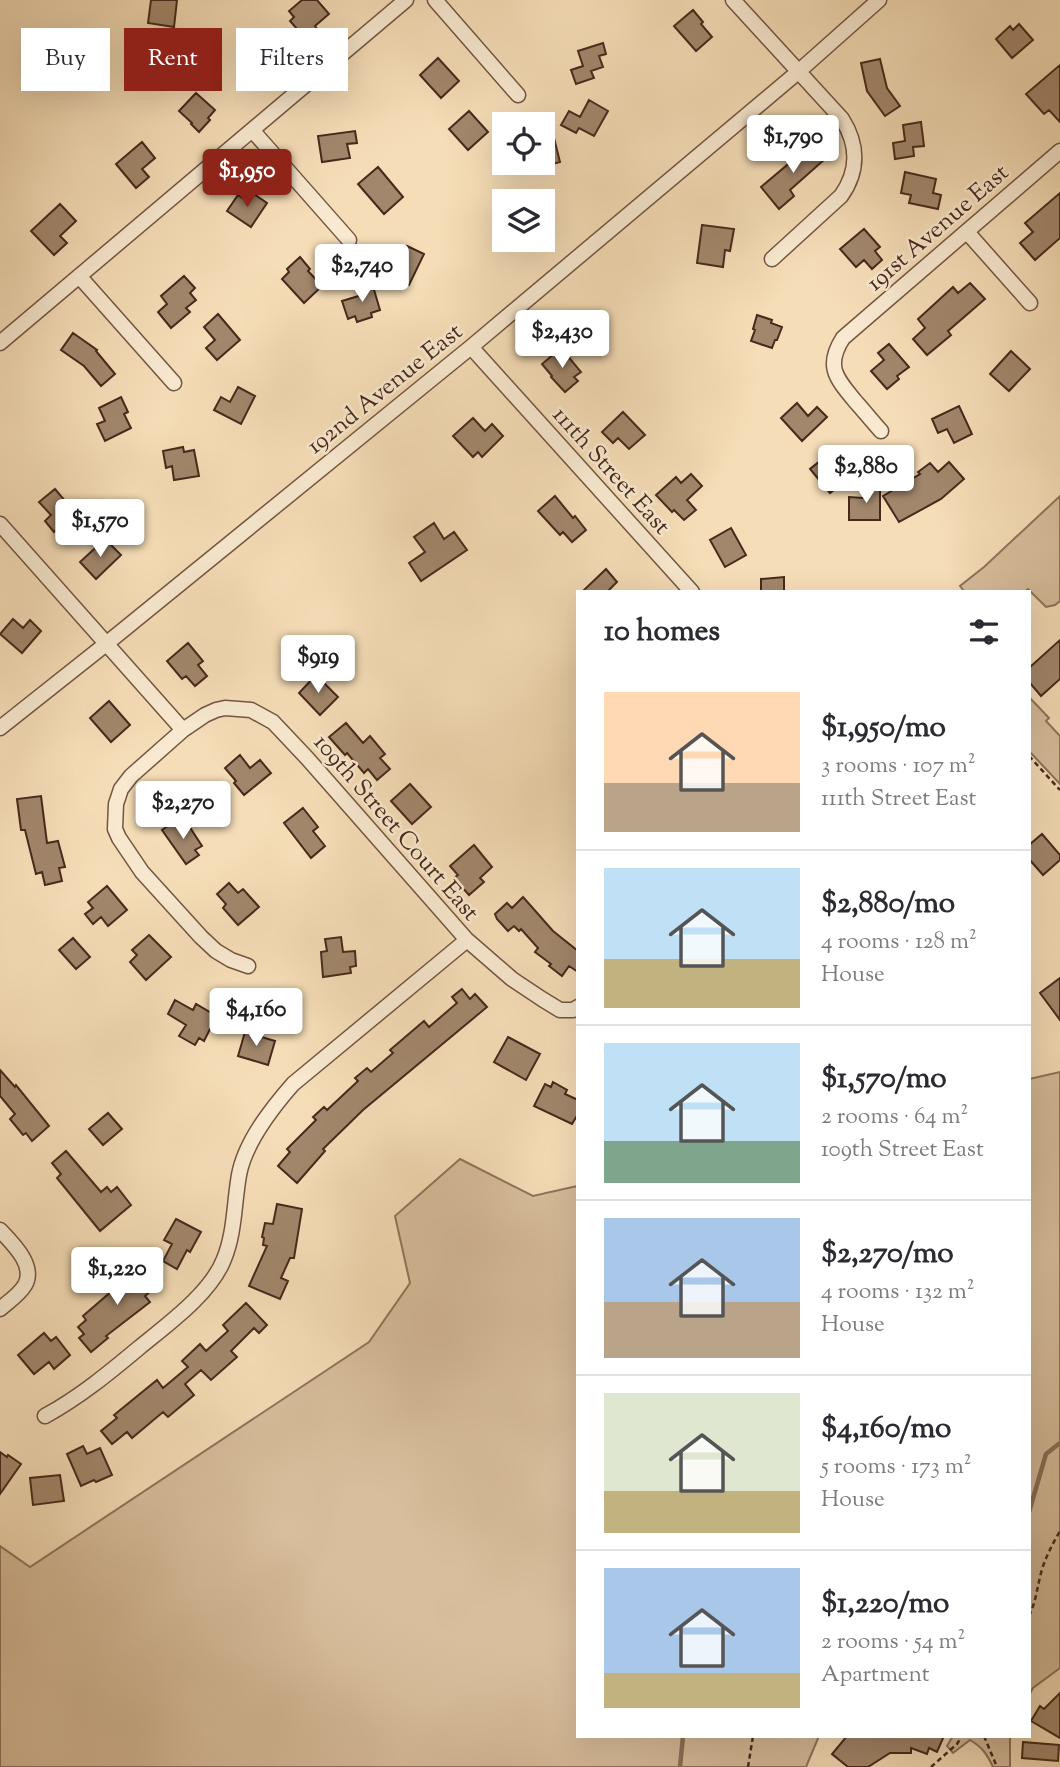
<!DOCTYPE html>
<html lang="en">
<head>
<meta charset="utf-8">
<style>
	body { margin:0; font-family:"Sorts Mill Goudy",serif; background:#f2f2f3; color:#2b2b33; height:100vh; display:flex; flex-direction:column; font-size:26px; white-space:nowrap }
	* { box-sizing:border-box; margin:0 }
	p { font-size:23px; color:#7c7c81 }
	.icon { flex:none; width:38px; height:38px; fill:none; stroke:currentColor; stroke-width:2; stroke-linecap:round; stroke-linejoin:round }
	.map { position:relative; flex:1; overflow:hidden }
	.drawer { position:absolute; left:576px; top:590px; width:455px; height:1148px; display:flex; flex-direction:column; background:#fff; border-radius:0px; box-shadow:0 7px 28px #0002 }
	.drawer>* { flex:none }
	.top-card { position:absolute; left:21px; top:28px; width:450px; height:63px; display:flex; gap:14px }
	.controls { position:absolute; left:492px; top:112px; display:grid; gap:14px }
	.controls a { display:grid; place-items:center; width:63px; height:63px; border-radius:0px; background:#fff; box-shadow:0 7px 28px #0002; font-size:35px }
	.price { position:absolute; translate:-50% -60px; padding:0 16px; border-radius:7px; background:#fff; color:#222; font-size:23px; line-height:46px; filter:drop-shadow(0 2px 4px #0008) }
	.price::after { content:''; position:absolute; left:50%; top:42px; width:21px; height:16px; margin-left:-10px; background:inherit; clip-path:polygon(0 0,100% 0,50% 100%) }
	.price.on { background:#8f2418; color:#fff }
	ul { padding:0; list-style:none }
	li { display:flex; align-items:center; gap:21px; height:175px; padding:0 28px }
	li+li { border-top:2px solid #e1e1e2 }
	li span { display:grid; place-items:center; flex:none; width:196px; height:140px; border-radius:0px; color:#555 }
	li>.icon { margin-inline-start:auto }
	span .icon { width:84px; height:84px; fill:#fffc; stroke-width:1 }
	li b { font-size:30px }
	h2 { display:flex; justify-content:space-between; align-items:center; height:84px; padding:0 28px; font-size:30px }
	.chip { padding:0 24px; border-radius:0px; background:#fff; box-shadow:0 7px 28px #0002; font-size:24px; line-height:63px }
	.chip.on { background:#8f2418; color:#fff }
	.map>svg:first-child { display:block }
</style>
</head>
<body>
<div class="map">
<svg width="1060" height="1767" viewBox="0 0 1060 1767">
	<rect width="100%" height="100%" fill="#f5ddb7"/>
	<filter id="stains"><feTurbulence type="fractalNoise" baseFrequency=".00286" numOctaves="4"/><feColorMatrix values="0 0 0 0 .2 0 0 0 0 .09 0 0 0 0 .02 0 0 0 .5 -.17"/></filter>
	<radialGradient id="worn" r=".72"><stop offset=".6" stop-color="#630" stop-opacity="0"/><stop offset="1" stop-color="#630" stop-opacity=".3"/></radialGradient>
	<path fill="#d8be9c" stroke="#90745c" stroke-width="2" d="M1060 496V601L1055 605 1046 607 1028 589 1024 592 964 591 960 586 984 567Z
		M1029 697 1049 718 1046 721 1060 736V784L1029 751Z
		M1060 1072V1668L1033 1688 1029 1695V1079Z
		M460 1159 533 1196 577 1186 578 1736H819L806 1767H0V1546L30 1567 369 1342 410 1283 395 1216Z
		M953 1736H1010V1767H993C987 1754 982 1747 970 1740L953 1753 947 1746Z"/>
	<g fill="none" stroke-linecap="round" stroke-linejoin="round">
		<path stroke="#8c7059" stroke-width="4.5" d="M1029 1512 1046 1454 1060 1443
			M680 1767 683 1736"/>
	</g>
	<path fill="#a2876c" stroke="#48291b" stroke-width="2" d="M151 0H177L174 27 148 23Z
		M302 0H317L329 14 315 26 320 33 304 47 293 34 298 30 290 21 294 17 289 11Z
		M693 10 703 22 701 24 712 37 696 51 674 26Z
		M1019 24 1033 40 1012 58 996 39 1010 26 1013 30Z
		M603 43 606 54 599 56 603 67 591 71 594 78 576 84 571 70 583 66 578 51Z
		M438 58 459 81 441 98 420 75Z
		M880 59 887 88 900 106 885 116 867 91 861 63Z
		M1060 65V122L1049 110 1044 114 1026 94Z
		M196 93 215 110 208 118 210 120 199 132 191 124 192 123 179 111Z
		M589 100 608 111 594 136 579 128 576 133 561 125 569 111 580 117Z
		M469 111 488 132 468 150 449 129Z
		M921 122 924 146 913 147 914 156 895 159 893 143 905 141 903 125Z
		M355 131 357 143 347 144 350 158 322 162 318 136Z
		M554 138 560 162 537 168 540 163H542V158Z
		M810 141 825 159 790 190 794 196 779 209 761 187 793 160 791 157Z
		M142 142 155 158 142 169 149 177 136 188 116 164Z
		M378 167 403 197 384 214 358 184Z
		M905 172 936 179 933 193 941 195 938 209 909 203 911 195 901 193Z
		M1060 193V238L1035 260 1020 243 1033 232 1025 223Z
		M254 194 267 203 251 227 227 211 238 195 248 202Z
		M60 204 76 221 60 236 67 243 54 255 31 231Z
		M702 225 734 229 730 251 725 250 723 267 697 263Z
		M864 229 880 247 875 251 882 260 872 269 864 260 856 267 840 249Z
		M407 246 424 254 409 285 384 272 390 258 399 262Z
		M300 257 310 269 308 271 322 286 304 303 282 279 289 272 287 269Z
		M184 276 195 288 190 293 196 300 186 308 190 312 171 328 158 312 167 304 161 296Z
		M372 283 380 310 371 313 372 317 357 322 355 316 348 319 342 301 362 295 359 287Z
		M970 283 985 299 948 331 951 335 927 355 913 339 925 328 918 319 953 287 958 293Z
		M218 314 240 340 217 360 206 348 215 340 204 327Z
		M757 315 772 320 771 323 782 327 777 340H775L772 348 751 341 755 330 753 329Z
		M73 333 97 350 96 351 115 374 101 386 84 366 61 350Z
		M889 344 909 367 897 376 899 379 887 389 871 371 884 360 878 353Z
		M561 348 581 372 574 377 578 381 565 392 551 377 552 376 542 364Z
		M1011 351 1030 369 1009 391 990 374Z
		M238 387 255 396 241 424 214 410 221 397 230 402Z
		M121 397 128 412 124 414 131 428 105 441 97 424 105 421 99 408Z
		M797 403 808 416 817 407 827 417 802 441 781 418Z
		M959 406 972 434 954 443 947 429 938 433 932 419Z
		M623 412 645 435 629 449 618 438 613 443 602 432Z
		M473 418 485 431 492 424 503 436 482 457 478 452 473 457 453 436Z
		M183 447 184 452 194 450 199 476 174 480 172 466 166 468 163 451Z
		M834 450 844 462 836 468 846 480 830 493 810 469Z
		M949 462 964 479 941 499 899 522 883 496 920 474 918 472 930 463 938 472Z
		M691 474 702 486 687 500 696 510 684 520 674 510 672 512 656 495 676 477 681 483Z
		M865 486H880V520H849V497L864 498Z
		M55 489 76 514 54 532 45 521 51 515 39 502Z
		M555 496 573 518 575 516 586 530 572 542 563 532 560 535 538 511Z
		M434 523 444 539 454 532 467 550 421 581 409 563 425 552 414 537Z
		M731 528 746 555 725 567 710 540Z
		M105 539 121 555 96 579 80 562Z
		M606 569 617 582 607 592H582Z
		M784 577V592H761V579Z
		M13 619 23 628 30 620 41 631 22 653 0 634Z
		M1060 640V679L1041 696 1029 682V668Z
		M188 643 203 661 198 665 207 676 195 686 186 676 182 679 167 661Z
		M316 675 338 697 320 715 299 693Z
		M109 701 130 725 111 742 90 718Z
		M346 723 363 743 370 736 385 754 380 758 390 769 377 780 368 769 364 773 347 753 345 755 329 737Z
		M240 755 250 768 260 760 271 773 244 795 234 783 236 781 225 768Z
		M410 784 431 807 412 824 391 801Z
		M41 796 47 843 58 841 65 867 59 868 62 881 45 885 42 872 36 874 25 830H21L17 799Z
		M303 808 318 827 313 831 325 846 311 858 284 823Z
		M175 821 178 824 183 821 188 827 189 826 202 846 195 850 199 855 186 864 162 830Z
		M1042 834 1060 855V860L1043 875 1029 859V845Z
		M474 845 492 867 480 878 484 882 469 895 454 878 458 875 450 866Z
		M229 883 238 893 243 889 259 907 238 925 223 908 226 904 217 894Z
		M107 886 127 910 108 926 101 917 93 924 85 914 93 908 88 902Z
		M523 897 553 931 578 951V972L569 966 562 976 549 966 551 964 535 952 538 948 521 929 519 931 514 926 508 931 497 919 495 914 507 903 512 908Z
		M149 935 171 957 146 980 130 962 137 955 132 950Z
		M341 937 343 952 355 951 356 966 350 967 351 973 323 977 321 952 327 951 325 939Z
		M73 938 90 957 76 969 59 950Z
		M1060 978V1020L1040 993Z
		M462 989 470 999 475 994 487 1007 363 1110 323 1149 325 1151 297 1183 278 1166 290 1152 287 1149 316 1120 313 1117 324 1107 327 1110 358 1081 355 1078 367 1068 371 1072 393 1053 390 1050 424 1021 429 1027 457 1003 452 997Z
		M175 1000 193 1010 196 1004 220 1018 213 1030 210 1029 204 1041 199 1038 195 1045 179 1036 186 1025 168 1014Z
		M245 1032 275 1041 268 1065 238 1056Z
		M508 1037 540 1054 526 1080 494 1062Z
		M0 1070 15 1087 16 1085 49 1126 32 1141 26 1133 23 1135 10 1119 15 1114 0 1096Z
		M553 1082 567 1090 565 1094 578 1100V1114L572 1124 534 1106 545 1084 551 1087Z
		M108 1113 122 1129 103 1145 89 1129Z
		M66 1151 101 1192 107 1187 111 1192 117 1187 131 1205 100 1231 57 1178 61 1174 52 1163Z
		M277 1204 302 1209 294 1258H290L281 1278 288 1281 280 1299 249 1286 267 1246 263 1245 264 1238 262 1237 265 1223 273 1224Z
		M176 1219 201 1232 190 1252 187 1250 177 1269 163 1261 172 1244 164 1240Z
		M143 1264 160 1283 145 1296 150 1302 106 1336 108 1338 91 1352 79 1338 84 1334 78 1327 86 1320 83 1316Z
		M246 1303 267 1325 259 1333 254 1328 231 1351 237 1357 211 1380 201 1370 185 1384 194 1395 168 1417 163 1412 132 1438 127 1432 112 1444 101 1431 117 1418 114 1415 157 1380 163 1388 188 1367 182 1361 200 1344 206 1351 228 1331 223 1325Z
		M44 1333 51 1341 56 1337 70 1355 54 1369 49 1362 34 1374 18 1355Z
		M83 1446 87 1454 100 1448 112 1475 96 1482 94 1480 81 1486 67 1454Z
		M0 1452 7 1457 8 1455 21 1464 0 1494Z
		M60 1475 64 1501 33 1505 30 1478Z
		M1060 1693V1738L1031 1721 1040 1706 1044 1709Z
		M847 1736H944L937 1752 929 1748 927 1754 911 1748V1753H890L868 1767H848L832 1754Z
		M1023 1742 1059 1745 1058 1761 1022 1758Z"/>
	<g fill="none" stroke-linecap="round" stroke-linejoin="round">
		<defs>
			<path id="minor" d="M435 0 518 95
				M733 0 842 119C858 144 859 171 841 196L772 259
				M252 130 349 240
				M967 232 1030 303
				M79 276 174 383
				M0 343 406 0
				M471 347 692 592
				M881 431C872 421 864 411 855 401 836 378 825 366 843 338L1060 151
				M0 524 183 730
				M0 728 106 644 471 347 798 72 879 0
				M248 966 231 960 216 951 201 937 142 872 119 838 115 829 116 804 121 789 131 776 183 730 205 715 216 710 225 708 251 710 273 722 307 758 467 940 512 979 542 999 560 1010H573L578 1007
				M0 1230C12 1243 36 1265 25 1285 19 1295 8 1302 0 1309
				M45 1416C80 1397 110 1372 140 1347 168 1324 211 1293 224 1259 235 1232 234 1203 239 1175 245 1142 272 1108 293 1084L467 940"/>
		</defs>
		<use href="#minor" stroke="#735642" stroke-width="17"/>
		<path stroke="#48291b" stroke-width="2.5" stroke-dasharray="5 3.5" stroke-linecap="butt" d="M1029 756 1060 790
			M1029 1616C1036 1602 1037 1588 1041 1573 1045 1558 1052 1545 1060 1531
			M984 1736 997 1767
			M748 1767 753 1736
			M931 1767 957 1744 962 1736"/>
		<use href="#minor" stroke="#f8e9d0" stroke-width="14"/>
	</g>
	<g text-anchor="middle" stroke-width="5" stroke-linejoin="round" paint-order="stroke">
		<g font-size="24" fill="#48291b" stroke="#f8e9d0">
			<text transform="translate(937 227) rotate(-41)" y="8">191st Avenue East</text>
			<text transform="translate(384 388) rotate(-39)" y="8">192nd Avenue East</text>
			<text transform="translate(612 470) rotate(48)" y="8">111th Street East</text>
			<text transform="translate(397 827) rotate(49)" y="8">109th Street Court East</text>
		</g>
	</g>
	<rect width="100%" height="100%" filter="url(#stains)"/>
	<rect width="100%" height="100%" fill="url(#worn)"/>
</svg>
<div class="controls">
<a><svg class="icon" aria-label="locate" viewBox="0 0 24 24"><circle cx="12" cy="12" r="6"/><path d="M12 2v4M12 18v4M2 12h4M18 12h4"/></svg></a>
<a><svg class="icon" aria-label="layers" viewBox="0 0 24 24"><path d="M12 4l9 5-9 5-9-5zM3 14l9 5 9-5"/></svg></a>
</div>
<b class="price" style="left:793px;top:175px">$1,790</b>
<b class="price on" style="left:247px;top:209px">$1,950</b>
<b class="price" style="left:362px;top:304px">$2,740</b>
<b class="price" style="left:562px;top:370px">$2,430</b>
<b class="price" style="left:866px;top:505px">$2,880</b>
<b class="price" style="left:100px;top:559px">$1,570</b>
<b class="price" style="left:318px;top:695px">$919</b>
<b class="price" style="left:183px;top:841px">$2,270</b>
<b class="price" style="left:256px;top:1048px">$4,160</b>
<b class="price" style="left:117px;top:1307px">$1,220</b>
<div class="top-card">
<a class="chip">Buy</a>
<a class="chip on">Rent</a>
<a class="chip">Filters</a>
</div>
<section class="drawer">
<h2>10 homes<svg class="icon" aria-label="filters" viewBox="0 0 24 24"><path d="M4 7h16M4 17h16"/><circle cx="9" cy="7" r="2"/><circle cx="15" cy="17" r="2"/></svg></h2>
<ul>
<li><span style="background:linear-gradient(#ffd9b3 65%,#b9a48a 0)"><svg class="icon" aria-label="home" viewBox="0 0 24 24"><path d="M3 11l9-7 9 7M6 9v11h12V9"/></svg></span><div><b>$1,950/mo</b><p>3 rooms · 107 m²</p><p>111th Street East</p></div></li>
<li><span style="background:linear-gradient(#bfe0f5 65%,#c2b280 0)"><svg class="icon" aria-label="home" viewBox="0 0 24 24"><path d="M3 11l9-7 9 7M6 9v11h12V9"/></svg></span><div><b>$2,880/mo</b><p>4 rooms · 128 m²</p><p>House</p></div></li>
<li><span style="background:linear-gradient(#bfe0f5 70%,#7fa58c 0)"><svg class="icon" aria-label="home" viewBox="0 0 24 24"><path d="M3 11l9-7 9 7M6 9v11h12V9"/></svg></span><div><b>$1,570/mo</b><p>2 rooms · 64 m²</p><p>109th Street East</p></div></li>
<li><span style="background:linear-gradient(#a9c7e8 60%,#b9a48a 0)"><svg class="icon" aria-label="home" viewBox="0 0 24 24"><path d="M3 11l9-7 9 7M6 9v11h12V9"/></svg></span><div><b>$2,270/mo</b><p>4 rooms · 132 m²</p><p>House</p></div></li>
<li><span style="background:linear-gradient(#dfe7d0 70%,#c2b280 0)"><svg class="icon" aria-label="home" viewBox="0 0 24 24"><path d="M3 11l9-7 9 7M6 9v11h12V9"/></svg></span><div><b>$4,160/mo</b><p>5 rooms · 173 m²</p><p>House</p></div></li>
<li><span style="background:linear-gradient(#a9c7e8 75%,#c2b280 0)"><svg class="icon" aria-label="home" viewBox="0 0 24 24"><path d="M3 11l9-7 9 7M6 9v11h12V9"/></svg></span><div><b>$1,220/mo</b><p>2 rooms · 54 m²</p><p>Apartment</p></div></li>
</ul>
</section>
</div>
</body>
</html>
